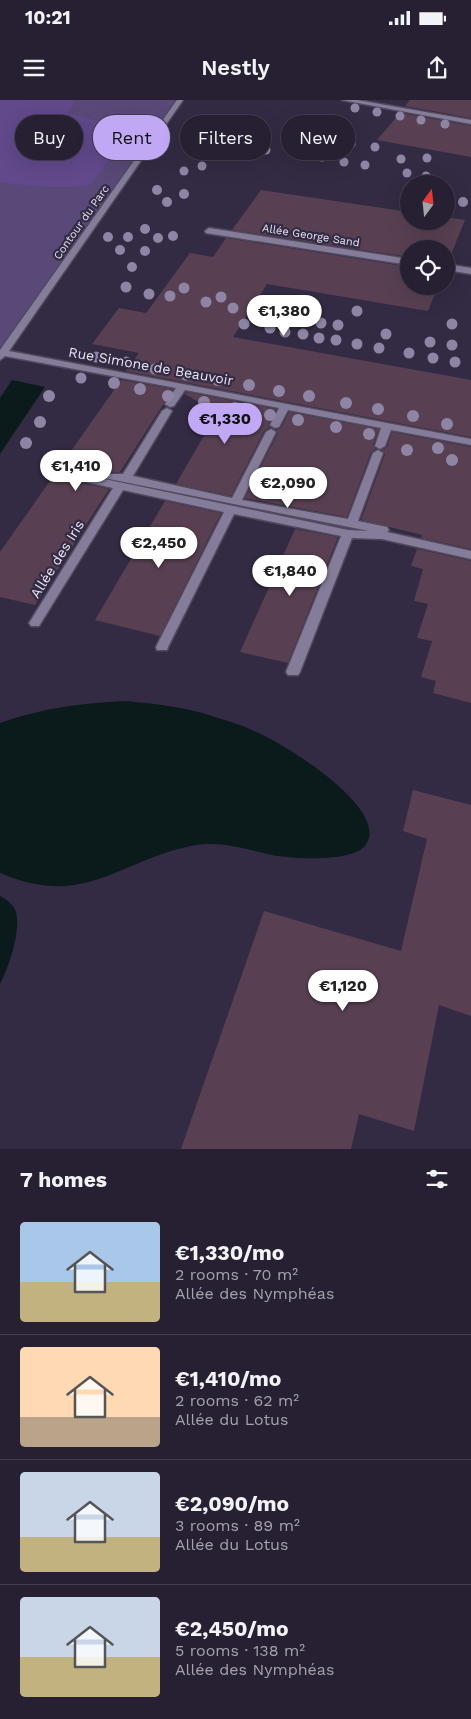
<!DOCTYPE html>
<html lang="en">
<head>
<meta charset="utf-8">
<style>
	body { margin:0; font-family:"Work Sans",sans-serif; background:#322d3e; color:#f1f3f6; height:100vh; display:flex; flex-direction:column; font-size:19px; white-space:nowrap }
	* { box-sizing:border-box; margin:0 }
	p { font-size:16px; color:#a4a3ac }
	.icon { flex:none; width:28px; height:28px; fill:none; stroke:currentColor; stroke-width:2; stroke-linecap:round; stroke-linejoin:round }
	.map { position:relative; height:1049px; overflow:hidden }
	.side { display:flex; flex-direction:column; background:#262032; flex:1 }
	.side>* { flex:none }
	.hud { position:absolute; left:15px; top:15px; width:441px; height:45px; display:flex; gap:10px }
	.needle { width:32px; rotate:15deg }
	.buttons { position:absolute; left:400px; top:75px; display:grid; gap:10px }
	.buttons a { display:grid; place-items:center; width:55px; height:55px; border-radius:50%; background:#262032; box-shadow:0 5px 20px #0002,0 0 0 1px #423e4d; font-size:25px }
	.price { position:absolute; translate:-50% -42px; padding:0 11px; border-radius:18px; background:#fff; color:#222; font-size:16px; line-height:32px; filter:drop-shadow(0 1px 2px #0008) }
	.price::after { content:''; position:absolute; left:50%; top:30px; width:15px; height:11px; margin-left:-8px; background:inherit; clip-path:polygon(0 0,100% 0,50% 100%) }
	.price.selected { background:#c0a8f4; color:#111 }
	ul { padding:0; list-style:none }
	li { display:flex; align-items:center; gap:15px; height:125px; padding:0 20px }
	li+li { border-top:1px solid #423e4d }
	li span { display:grid; place-items:center; flex:none; width:140px; height:100px; border-radius:5px; color:#555 }
	li>.icon { margin-inline-start:auto }
	span .icon { width:60px; height:60px; fill:#fffc; stroke-width:1 }
	li b { font-size:21px }
	h2 { display:flex; justify-content:space-between; align-items:center; height:60px; padding:0 20px; font-size:21px }
	.pill { padding:0 18px; border-radius:22px; background:#262032; box-shadow:0 5px 20px #0002,0 0 0 1px #423e4d; font-size:18px; line-height:45px }
	.pill.selected { background:#c0a8f4; color:#111 }
	.status { display:flex; justify-content:space-between; align-items:center; height:35px; padding:0 25px; background:#262032; direction:ltr }
	.status svg { height:14px; fill:currentColor }
	header { display:flex; justify-content:space-between; align-items:center; height:65px; padding:0 20px; background:#262032; font-size:22px; font-weight:600 }
	.map>svg:first-child { display:block }
</style>
</head>
<body>
<div class="status"><b>10:21</b><svg viewBox="0 0 49 12"><path d="M0 12V9h3v3zM5 12V6h3v6zM10 12V3h3v9zM15 12V0h3v12zM26 1h20v11H26zM47 4h2v5h-2z"/></svg></div>
<header><svg class="icon" aria-label="menu" viewBox="0 0 24 24"><path d="M4 6h16M4 12h16M4 18h16"/></svg>Nestly<svg class="icon" aria-label="share" viewBox="0 0 24 24"><path d="M12 15V3M7 8l5-5 5 5M5 13v7h14v-7"/></svg></header>
<div class="map">
<svg width="471" height="1049" viewBox="0 0 471 1049">
	<rect width="100%" height="100%" fill="#332b43"/>
	<path fill="#594978" d="M0 0H180L0 257Z"/>
	<path fill="#61498b" d="M0 0H76L67 13 132 29 90 85C60 90 30 86 0 82Z"/>
	<path fill="#0b1b1c" d="M12 280 45 287 0 354V298Z
		M126 601C156 604 187 607 215 617 228 621 242 625 254 631 280 641 396 711 364 747 350 762 292 759 272 755 245 749 219 740 191 746 115 762 85 809 0 773V623C43 608 81 603 126 601Z
		M0 796C6 799 14 805 16 812 21 831 9 867 0 884Z"/>
	<path fill="#584052" d="M410 0H471V18L405 6Z
		M400 13 471 26V57L377 40Z
		M261 90 409 112V121H446V117L465 120 448 162H446V149H409V157L232 130Z
		M226 138 409 167V186H438L428 211 267 184 233 237 471 280V337L126 271 139 253 92 244 119 208 146 213 190 153 213 157Z
		M121 280 173 289 120 372H104L101 376H97L98 372 95 369H81L74 377 77 382 109 389 35 505 0 497V452Z
		M186 292 276 309 268 324 270 327 264 331 231 396 176 384 217 313 185 294Z
		M289 312 379 329 373 345 376 349 371 352 347 417 245 398 278 333 276 330 281 328Z
		M392 332 471 347V449L421 438 422 435 361 420 385 354 382 350 387 347Z
		M165 401 221 413 160 536 95 520Z
		M295 429 338 437 288 563 240 552Z
		M417 449 471 461V603L433 593 436 581 421 577 432 541 417 538 428 504 414 501 423 469 411 466Z
		M413 690 471 705V916L439 905 414 1031 359 1014 351 1049H181L264 811 401 851 427 739 403 731Z"/>
	<g fill="none" stroke-linecap="round" stroke-linejoin="round">
		<defs>
			<path id="street" d="M177 0H183L9 251 471 339V345L391 330 385 346 380 349 375 346 381 328 288 310 279 327 275 328 270 325 279 308 185 290 174 306 170 307 165 304 176 288 5 256 0 260V250Z
				M342 0H357L471 20V24Z
				M209 128 409 159V165L206 133 205 131Z
				M446 164 471 168V174L446 170Z
				M167 308 172 311 133 376 232 398 266 332 271 329 276 332 242 400 348 419 373 353 378 350 383 353 358 421 387 427 389 430 387 432 471 451V459L382 439 352 438 300 572 298 575H288L286 572 341 436 234 414 168 547 167 550H157L156 547 224 412 123 390 39 526H31L29 523 31 520 113 388 77 380 76 378 81 371H95L96 373 95 375 90 376 348 430 369 431 104 378 103 376 104 374H123L162 311Z"/>
		</defs>
		<use href="#street" stroke="#514a5e" stroke-width="3"/>
		<use href="#street" fill="#857c99" fill-rule="evenodd"/>
	</g>
	<g fill="#8e85a5">
		<circle cx="355" cy="8" r="4.5"/>
		<circle cx="377" cy="12" r="4.5"/>
		<circle cx="400" cy="16" r="4.5"/>
		<circle cx="421" cy="20" r="4.5"/>
		<circle cx="198" cy="21" r="4.5"/>
		<circle cx="445" cy="24" r="4.5"/>
		<circle cx="245" cy="31" r="4.5"/>
		<circle cx="290" cy="31" r="4.5"/>
		<circle cx="260" cy="33" r="4.5"/>
		<circle cx="226" cy="40" r="4.5"/>
		<circle cx="313" cy="44" r="4.5"/>
		<circle cx="351" cy="44" r="4.5"/>
		<circle cx="375" cy="47" r="4.5"/>
		<circle cx="208" cy="50" r="4.5"/>
		<circle cx="266" cy="50" r="4.5"/>
		<circle cx="192" cy="52" r="4.5"/>
		<circle cx="250" cy="52" r="4.5"/>
		<circle cx="296" cy="52" r="4.5"/>
		<circle cx="322" cy="57" r="4.5"/>
		<circle cx="427" cy="58" r="4.5"/>
		<circle cx="401" cy="59" r="4.5"/>
		<circle cx="344" cy="62" r="4.5"/>
		<circle cx="365" cy="65" r="4.5"/>
		<circle cx="202" cy="66" r="4.5"/>
		<circle cx="184" cy="71" r="4.5"/>
		<circle cx="407" cy="73" r="4.5"/>
		<circle cx="426" cy="76" r="4.5"/>
		<circle cx="157" cy="90" r="5"/>
		<circle cx="184" cy="94" r="5"/>
		<circle cx="167" cy="102" r="5"/>
		<circle cx="463" cy="102" r="5"/>
		<circle cx="145" cy="129" r="5"/>
		<circle cx="173" cy="136" r="5"/>
		<circle cx="108" cy="137" r="5"/>
		<circle cx="128" cy="137" r="5"/>
		<circle cx="158" cy="138" r="5"/>
		<circle cx="120" cy="150" r="5"/>
		<circle cx="145" cy="151" r="5"/>
		<circle cx="132" cy="167" r="5"/>
		<circle cx="126" cy="187" r="5.5"/>
		<circle cx="184" cy="188" r="5.5"/>
		<circle cx="149" cy="194" r="5.5"/>
		<circle cx="170" cy="196" r="5.5"/>
		<circle cx="221" cy="197" r="5.5"/>
		<circle cx="206" cy="202" r="5.5"/>
		<circle cx="233" cy="208" r="5.5"/>
		<circle cx="257" cy="211" r="5.5"/>
		<circle cx="357" cy="211" r="5.5"/>
		<circle cx="276" cy="212" r="5.5"/>
		<circle cx="302" cy="216" r="5.5"/>
		<circle cx="321" cy="223" r="5.5"/>
		<circle cx="244" cy="224" r="5.5"/>
		<circle cx="452" cy="224" r="5.5"/>
		<circle cx="338" cy="225" r="5.5"/>
		<circle cx="270" cy="228" r="5.5"/>
		<circle cx="285" cy="232" r="5.5"/>
		<circle cx="303" cy="234" r="5.5"/>
		<circle cx="386" cy="234" r="5.5"/>
		<circle cx="319" cy="238" r="5.5"/>
		<circle cx="336" cy="240" r="5.5"/>
		<circle cx="430" cy="242" r="5.5"/>
		<circle cx="357" cy="244" r="5.5"/>
		<circle cx="452" cy="245" r="5.5"/>
		<circle cx="379" cy="248" r="5.5"/>
		<circle cx="409" cy="253" r="5.5"/>
		<circle cx="96" cy="257" r="5.5"/>
		<circle cx="433" cy="258" r="5.5"/>
		<circle cx="126" cy="262" r="5.5"/>
		<circle cx="455" cy="262" r="5.5"/>
		<circle cx="155" cy="269" r="5.5"/>
		<circle cx="186" cy="275" r="5.5"/>
		<circle cx="81" cy="278" r="5.5"/>
		<circle cx="218" cy="280" r="6"/>
		<circle cx="114" cy="283" r="6"/>
		<circle cx="249" cy="285" r="6"/>
		<circle cx="140" cy="289" r="6"/>
		<circle cx="279" cy="291" r="6"/>
		<circle cx="49" cy="296" r="6"/>
		<circle cx="168" cy="296" r="6"/>
		<circle cx="309" cy="296" r="6"/>
		<circle cx="204" cy="302" r="6"/>
		<circle cx="346" cy="303" r="6"/>
		<circle cx="235" cy="308" r="6"/>
		<circle cx="378" cy="309" r="6"/>
		<circle cx="270" cy="315" r="6"/>
		<circle cx="413" cy="316" r="6"/>
		<circle cx="298" cy="320" r="6"/>
		<circle cx="40" cy="322" r="6"/>
		<circle cx="447" cy="324" r="6"/>
		<circle cx="336" cy="327" r="6"/>
		<circle cx="369" cy="334" r="6"/>
		<circle cx="26" cy="343" r="6"/>
		<circle cx="438" cy="348" r="6"/>
		<circle cx="407" cy="350" r="6"/>
		<circle cx="452" cy="360" r="6"/>
	</g>
	<g text-anchor="middle" stroke-width="4.5" stroke-linejoin="round" paint-order="stroke">
		<g font-size="11" fill="#e9e5f5" stroke="#332b43">
			<text transform="translate(81 122) rotate(-55)" y="4">Contour du Parc</text>
			<text transform="translate(311 135) rotate(9)" y="4">Allée George Sand</text>
		</g>
		<g font-size="14" fill="#e9e5f5" stroke="#332b43">
			<text transform="translate(151 266) rotate(10)" y="5">Rue Simone de Beauvoir</text>
			<text transform="translate(57 459) rotate(-58)" y="5">Allée des Iris</text>
		</g>
	</g>
</svg>
<div class="buttons">
<a><svg class="needle" viewBox="-14 -14 28 28"><path d="M0-13l5 13h-10z" fill="#e53935"/><path d="M0 13l5-13h-10z" fill="#a4a3ac"/></svg></a>
<a><svg class="icon" aria-label="locate" viewBox="0 0 24 24"><circle cx="12" cy="12" r="6"/><path d="M12 2v4M12 18v4M2 12h4M18 12h4"/></svg></a>
</div>
<b class="price" style="left:284px;top:237px">€1,380</b>
<b class="price selected" style="left:225px;top:345px">€1,330</b>
<b class="price" style="left:76px;top:392px">€1,410</b>
<b class="price" style="left:288px;top:409px">€2,090</b>
<b class="price" style="left:159px;top:469px">€2,450</b>
<b class="price" style="left:290px;top:497px">€1,840</b>
<b class="price" style="left:343px;top:912px">€1,120</b>
<div class="hud">
<a class="pill">Buy</a>
<a class="pill selected">Rent</a>
<a class="pill">Filters</a>
<a class="pill">New</a>
</div>
</div>
<section class="side">
<h2>7 homes<svg class="icon" aria-label="filters" viewBox="0 0 24 24"><path d="M4 7h16M4 17h16"/><circle cx="9" cy="7" r="2"/><circle cx="15" cy="17" r="2"/></svg></h2>
<ul>
<li><span style="background:linear-gradient(#a9c7e8 60%,#c2b280 0)"><svg class="icon" aria-label="home" viewBox="0 0 24 24"><path d="M3 11l9-7 9 7M6 9v11h12V9"/></svg></span><div><b>€1,330/mo</b><p>2 rooms · 70 m²</p><p>Allée des Nymphéas</p></div></li>
<li><span style="background:linear-gradient(#ffd9b3 70%,#b9a48a 0)"><svg class="icon" aria-label="home" viewBox="0 0 24 24"><path d="M3 11l9-7 9 7M6 9v11h12V9"/></svg></span><div><b>€1,410/mo</b><p>2 rooms · 62 m²</p><p>Allée du Lotus</p></div></li>
<li><span style="background:linear-gradient(#c9d6e8 65%,#c2b280 0)"><svg class="icon" aria-label="home" viewBox="0 0 24 24"><path d="M3 11l9-7 9 7M6 9v11h12V9"/></svg></span><div><b>€2,090/mo</b><p>3 rooms · 89 m²</p><p>Allée du Lotus</p></div></li>
<li><span style="background:linear-gradient(#c9d6e8 60%,#c2b280 0)"><svg class="icon" aria-label="home" viewBox="0 0 24 24"><path d="M3 11l9-7 9 7M6 9v11h12V9"/></svg></span><div><b>€2,450/mo</b><p>5 rooms · 138 m²</p><p>Allée des Nymphéas</p></div></li>
</ul>
</section>
</body>
</html>
